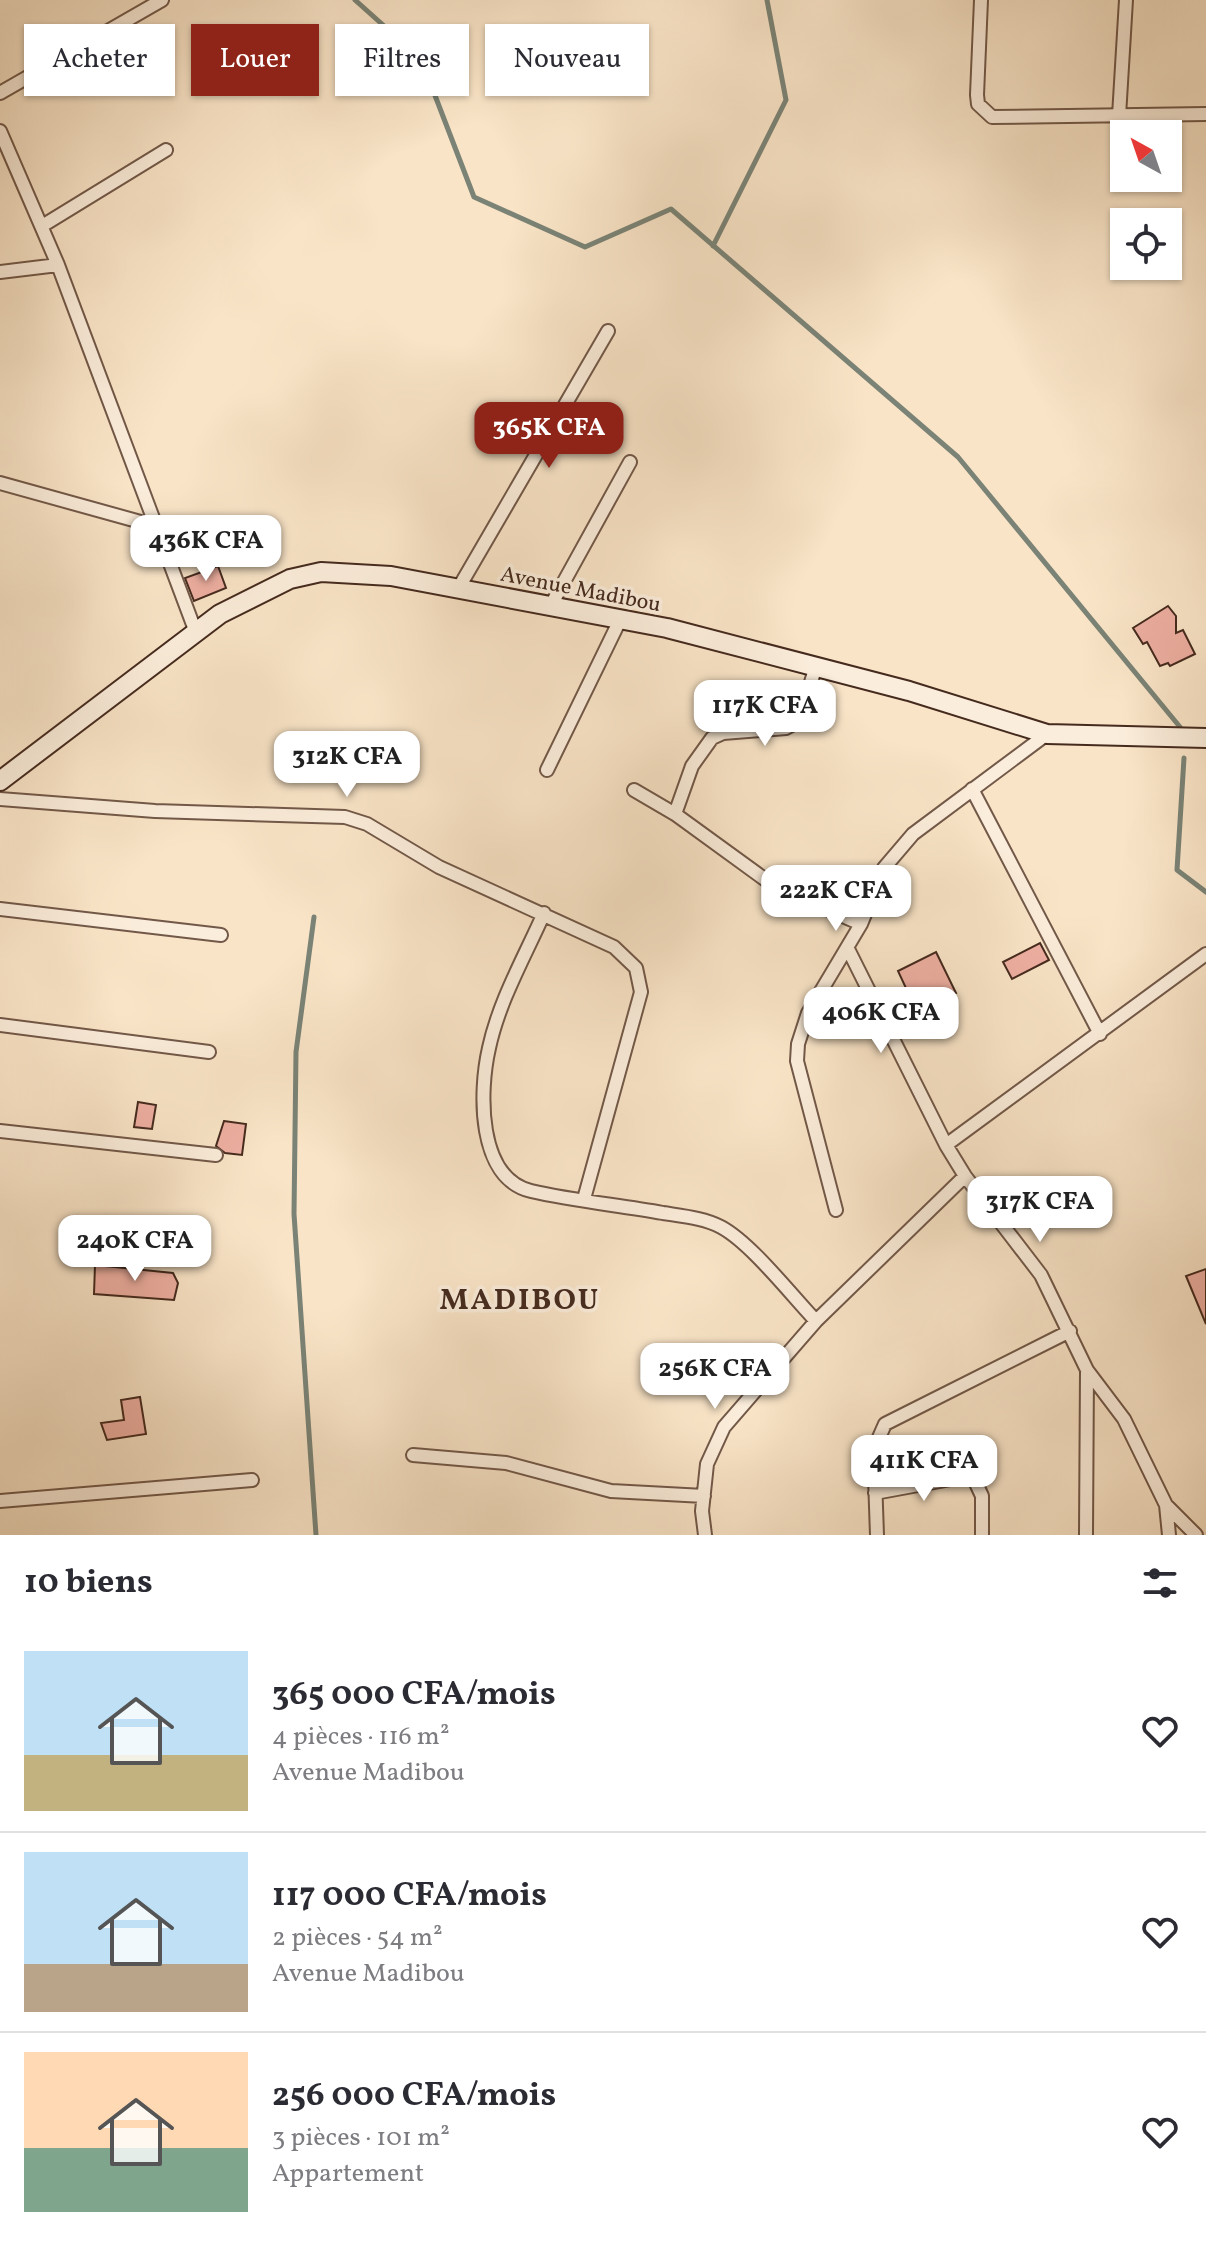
<!DOCTYPE html>
<html lang="fr">
<head>
<meta charset="utf-8">
<style>
	body { margin:0; font-family:Vollkorn,serif; background:#f2f2f3; color:#2b2b33; height:100vh; display:flex; flex-direction:column; font-size:30px; white-space:nowrap }
	* { box-sizing:border-box; margin:0 }
	p { font-size:26px; color:#7c7c81 }
	.icon { flex:none; width:44px; height:44px; fill:none; stroke:currentColor; stroke-width:2; stroke-linecap:round; stroke-linejoin:round }
	.map { position:relative; height:1535px; overflow:hidden }
	.sheet { display:flex; flex-direction:column; background:#fff; flex:1 }
	.sheet>* { flex:none }
	.hud { position:absolute; left:24px; top:24px; width:800px; height:72px; display:flex; gap:16px }
	.needle { width:52px; rotate:320deg }
	.fabs { position:absolute; left:1110px; top:120px; display:grid; gap:16px }
	.fabs a { display:grid; place-items:center; width:72px; height:72px; border-radius:0px; background:#fff; box-shadow:0 2px 6px #0004; font-size:40px }
	.price { position:absolute; translate:-50% -68px; padding:0 18px; border-radius:16px; background:#fff; color:#222; font-size:26px; line-height:52px; filter:drop-shadow(0 2px 4px #0008) }
	.price::after { content:''; position:absolute; left:50%; top:48px; width:24px; height:18px; margin-left:-12px; background:inherit; clip-path:polygon(0 0,100% 0,50% 100%) }
	.price.active { background:#8f2418; color:#fff }
	ul { padding:0; list-style:none }
	li { display:flex; align-items:center; gap:24px; height:200px; padding:0 24px }
	li+li { border-top:2px solid #e1e1e2 }
	li span { display:grid; place-items:center; flex:none; width:224px; height:160px; border-radius:0px; color:#555 }
	li>.icon { margin-inline-start:auto }
	span .icon { width:96px; height:96px; fill:#fffc; stroke-width:1 }
	li b { font-size:34px }
	h2 { display:flex; justify-content:space-between; align-items:center; height:96px; padding:0 24px; font-size:34px }
	.pill { padding:0 28px; border-radius:0px; background:#fff; box-shadow:0 2px 6px #0004; font-size:28px; line-height:72px }
	.pill.active { background:#8f2418; color:#fff }
	.map>svg:first-child { display:block }
</style>
</head>
<body>
<div class="map">
<svg width="1206" height="1535" viewBox="0 0 1206 1535">
	<rect width="100%" height="100%" fill="#f9e4c7"/>
	<filter id="stains"><feTurbulence type="fractalNoise" baseFrequency=".0025" numOctaves="4"/><feColorMatrix values="0 0 0 0 .2 0 0 0 0 .09 0 0 0 0 .02 0 0 0 .5 -.17"/></filter>
	<radialGradient id="worn" r=".72"><stop offset=".6" stop-color="#630" stop-opacity="0"/><stop offset="1" stop-color="#630" stop-opacity=".3"/></radialGradient>
	<g fill="none" stroke-linecap="round" stroke-linejoin="round">
		<path stroke="#7a8376" stroke-width="5" d="M355 0 421 59 474 197 585 247 671 209 958 457 1180 727
			M713 246 786 100 767 0
			M1184 758 1177 870 1206 892
			M314 917 296 1052 294 1214 316 1535"/>
	</g>
	<path fill="#eeafa2" stroke="#452a1e" stroke-width="2" d="M218 566 226 588 194 601 185 578Z
		M1168 606 1176 616V633L1183 630 1195 654 1170 666 1168 663 1160 666 1147 642 1143 644 1133 628Z
		M1040 943 1049 960 1012 979 1003 962Z
		M936 952 956 993 917 1012 898 971Z
		M138 1102 156 1105 152 1129 134 1127Z
		M224 1121 246 1124 242 1155 225 1153 216 1146Z
		M95 1265 173 1273 178 1283 174 1300 94 1294Z
		M1206 1269V1324L1186 1276Z
		M140 1397 146 1434 107 1440 101 1423 124 1420 121 1400Z"/>
	<g fill="none" stroke-linecap="round" stroke-linejoin="round">
		<defs>
			<path id="street" d="M981 0 977 95 978 104 992 117 1206 114
				M0 93 162 0
				M1119 116 1126 0
				M0 131 58 265 195 630
				M42 226 166 150
				M0 272 58 265
				M0 483 155 526
				M458 589 608 331
				M550 607 630 462
				M547 770 620 620
				M972 789 1100 1034
				M634 790 675 814 774 886 861 924
				M0 799 155 811 345 817 367 824 439 867 614 947 636 968 641 992 584 1199
				M675 814 692 766 712 738 723 733 786 728 799 721 816 666
				M0 909 221 935
				M544 913C525 956 499 1001 489 1048 479 1091 477 1178 531 1191 574 1201 619 1205 663 1213 682 1216 704 1218 721 1227 751 1243 792 1296 816 1321
				M848 949 946 1145 965 1176 1041 1275 1087 1370 1124 1419 1166 1505 1196 1535
				M0 1025 209 1052
				M0 1131 216 1155
				M946 1145 1206 954
				M836 1210 797 1061 798 1044 808 1013 861 924 884 868 913 834 1047 734
				M413 1455 506 1463 611 1491 704 1496
				M875 1493 967 1476 974 1479 982 1496V1535
				M0 1501 252 1480
				M1166 1505 1169 1535
				M705 1535 702 1511 707 1464 724 1427 816 1321 965 1176
				M877 1535 874 1449 885 1424 1070 1331
				M1086 1535 1087 1370"/>
			<path id="secondary" d="M0 781 220 614 290 579 321 572 391 576 667 628 909 691 1047 734 1206 738"/>
		</defs>
		<use href="#street" stroke="#725848" stroke-width="16"/>
		<use href="#secondary" stroke="#452a1e" stroke-width="22"/>
		<use href="#street" stroke="#fbeddb" stroke-width="12"/>
		<use href="#secondary" stroke="#fbeddb" stroke-width="18"/>
	</g>
	<g text-anchor="middle" stroke-width="7" stroke-linejoin="round" paint-order="stroke">
		<g font-size="22" fill="#452a1e" stroke="#fbeddb">
			<text transform="translate(581 588) rotate(11)" y="8">Avenue Madibou</text>
		</g>
		<g font-size="30" font-weight="bold" letter-spacing="2" fill="#452a1e" stroke="#fbeddb">
			<text x="520" y="1309">MADIBOU</text>
		</g>
	</g>
	<rect width="100%" height="100%" filter="url(#stains)"/>
	<rect width="100%" height="100%" fill="url(#worn)"/>
</svg>
<div class="fabs">
<a><svg class="needle" viewBox="-14 -14 28 28"><path d="M0-13l5 13h-10z" fill="#e53935"/><path d="M0 13l5-13h-10z" fill="#7c7c81"/></svg></a>
<a><svg class="icon" aria-label="locate" viewBox="0 0 24 24"><circle cx="12" cy="12" r="6"/><path d="M12 2v4M12 18v4M2 12h4M18 12h4"/></svg></a>
</div>
<b class="price active" style="left:549px;top:470px">365K CFA</b>
<b class="price" style="left:206px;top:583px">436K CFA</b>
<b class="price" style="left:765px;top:748px">117K CFA</b>
<b class="price" style="left:347px;top:799px">312K CFA</b>
<b class="price" style="left:836px;top:933px">222K CFA</b>
<b class="price" style="left:881px;top:1055px">406K CFA</b>
<b class="price" style="left:1040px;top:1244px">317K CFA</b>
<b class="price" style="left:135px;top:1283px">240K CFA</b>
<b class="price" style="left:715px;top:1411px">256K CFA</b>
<b class="price" style="left:924px;top:1503px">411K CFA</b>
<div class="hud">
<a class="pill">Acheter</a>
<a class="pill active">Louer</a>
<a class="pill">Filtres</a>
<a class="pill">Nouveau</a>
</div>
</div>
<section class="sheet">
<h2>10 biens<svg class="icon" aria-label="filters" viewBox="0 0 24 24"><path d="M4 7h16M4 17h16"/><circle cx="9" cy="7" r="2"/><circle cx="15" cy="17" r="2"/></svg></h2>
<ul>
<li><span style="background:linear-gradient(#bfe0f5 65%,#c2b280 0)"><svg class="icon" aria-label="home" viewBox="0 0 24 24"><path d="M3 11l9-7 9 7M6 9v11h12V9"/></svg></span><div><b>365 000 CFA/mois</b><p>4 pièces · 116 m²</p><p>Avenue Madibou</p></div><svg class="icon" aria-label="heart" viewBox="0 0 24 24"><path d="M12 20l-8-8c-3-5 5-10 8-4 3-6 11-1 8 4z"/></svg></li>
<li><span style="background:linear-gradient(#bfe0f5 70%,#b9a48a 0)"><svg class="icon" aria-label="home" viewBox="0 0 24 24"><path d="M3 11l9-7 9 7M6 9v11h12V9"/></svg></span><div><b>117 000 CFA/mois</b><p>2 pièces · 54 m²</p><p>Avenue Madibou</p></div><svg class="icon" aria-label="heart" viewBox="0 0 24 24"><path d="M12 20l-8-8c-3-5 5-10 8-4 3-6 11-1 8 4z"/></svg></li>
<li><span style="background:linear-gradient(#ffd9b3 60%,#7fa58c 0)"><svg class="icon" aria-label="home" viewBox="0 0 24 24"><path d="M3 11l9-7 9 7M6 9v11h12V9"/></svg></span><div><b>256 000 CFA/mois</b><p>3 pièces · 101 m²</p><p>Appartement</p></div><svg class="icon" aria-label="heart" viewBox="0 0 24 24"><path d="M12 20l-8-8c-3-5 5-10 8-4 3-6 11-1 8 4z"/></svg></li>
</ul>
</section>
</body>
</html>
